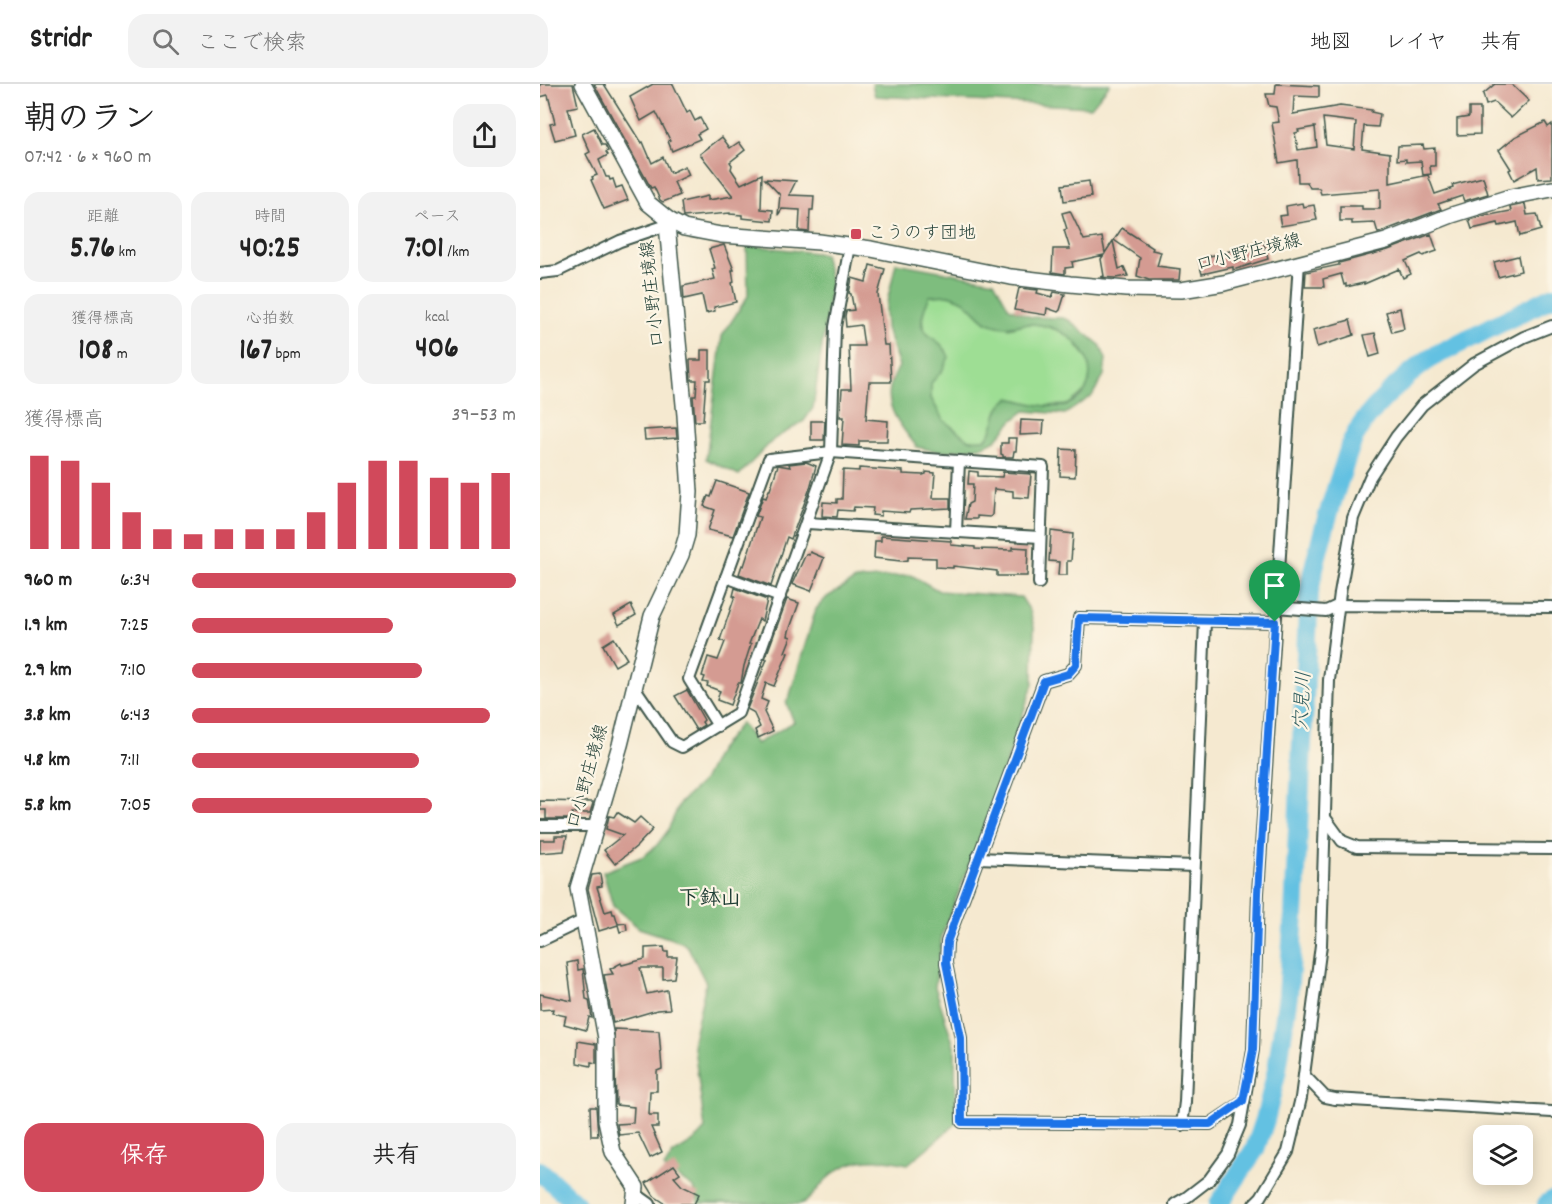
<!DOCTYPE html>
<html lang="ja">
<head>
<meta charset="utf-8">
<style>
	body { margin:0; font-family:Dekko,"Klee One",sans-serif; background:#f2f2f2; color:#222; height:100vh; display:flex; flex-direction:column; font-size:22px; white-space:nowrap }
	* { box-sizing:border-box; margin:0 }
	p { font-size:20px; color:#767676 }
	.icon { flex:none; width:33px; height:33px; fill:none; stroke:currentColor; stroke-width:2; stroke-linecap:round; stroke-linejoin:round }
	.map { position:relative; flex:1; overflow:hidden }
	.panel { display:flex; flex-direction:column; background:#fff; width:540px }
	.panel>* { flex:none }
	.buttons { position:absolute; left:933px; top:1041px; display:grid; gap:12px }
	.buttons a { display:grid; place-items:center; width:60px; height:60px; border-radius:12px; background:#fff; box-shadow:0 3px 15px #0003; font-size:30px }
	.pin { position:absolute; display:grid; place-items:center; width:51px; height:51px; color:#fff; margin:-62px -26px; border-radius:50% 50% 50% 0; rotate:-45deg; box-shadow:0 0 6px #0007 }
	.pin .icon { rotate:45deg }
	.round { display:grid; place-items:center; flex:none; width:63px; height:63px; border-radius:18px; background:#f2f2f2 }
	.overview { display:flex; align-items:center; justify-content:space-between; height:102px; padding:0 24px }
	h1 { font-size:33px; font-weight:700; line-height:45px }
	.metrics { display:grid; grid-template-columns:repeat(3,1fr); gap:9px; height:102px; padding:6px 24px }
	.metrics div { display:grid; align-content:center; border-radius:15px; background:#f2f2f2; text-align:center }
	.metrics b { font-size:30px; font-weight:700 }
	.metrics small { font-size:16px; font-weight:400 }
	.metrics p { font-size:16px }
	.chart { height:168px; padding:12px 24px }
	.chart p { display:flex; justify-content:space-between }
	.chart svg { width:100%; height:108px; margin-top:6px; stroke:#d1495b; stroke-width:6 }
	.action { display:flex; gap:12px; margin-top:auto; padding:12px 24px }
	.action a { flex:1; height:69px; border-radius:18px; background:#d1495b; color:#fff; font-size:24px; font-weight:700; line-height:69px; text-align:center }
	.action a+a { background:#f2f2f2; color:#222 }
	ul { padding:0 24px; list-style:none; font-size:20px }
	li { display:grid; grid-template-columns:96px 72px 1fr; align-items:center; height:45px }
	li i { height:15px; border-radius:8px; background:#d1495b }
	header { display:flex; align-items:center; gap:36px; box-sizing:border-box; height:84px; padding:0 30px; background:#fff; border-bottom:2px solid #e0e0e0 }
	header strong { font-size:28px }
	nav { display:flex; gap:33px; margin-inline-start:auto; font-size:21px }
	.search { width:420px; height:54px; background:#f2f2f2; display:flex; align-items:center; gap:15px; box-sizing:border-box; padding:0 21px; border-radius:18px; color:#767676; font-size:22px }
	main { display:flex; flex:1; min-height:0 }
	.map>svg:first-child { display:block }
	.green { fill:#9ede94; stroke:#5e8e64; stroke-width:1.5 }
	.forest { fill:#7ebd7e; stroke:#4e7d59; stroke-width:1.5; fill-rule:evenodd }
	.lines { fill:none; stroke-linecap:round; stroke-linejoin:round }
	.river { stroke:#64c1e2; stroke-width:20 }
	.building { fill:#d49b92; fill-rule:evenodd }
	.street-casing { stroke:#3f574b; stroke-width:14 }
	.secondary-casing { stroke:#3f574b; stroke-width:18 }
	.street { stroke:#fff; stroke-width:10 }
	.secondary { stroke:#fff; stroke-width:15 }
	.route-casing { stroke:#fff; stroke-width:12 }
	.route { stroke:#1a73e8; stroke-width:8 }
	.poi-dot { fill:#d1495b; stroke:#fcf5e5; stroke-width:2 }
	.labels { text-anchor:middle; dominant-baseline:central; stroke-width:4.5; stroke-linejoin:round; paint-order:stroke }
	.poi-label { font-size:18px; fill:#1f3d34; stroke:#fcf5e5; text-anchor:start }
	.street-label { font-size:18px; fill:#1f3d34; stroke:#fcf5e5 }
	.water-label { font-size:20px; font-style:italic; fill:#305e60; stroke:#fcf5e5 }
	.quarter-label { font-size:21px; font-weight:bold; fill:#1f3d34; stroke:#fcf5e5 }
</style>
</head>
<body>
<header>
<strong>Stridr</strong>
<div class="search"><svg class="icon" aria-label="search" viewBox="0 0 24 24"><circle cx="10" cy="10" r="6"/><path d="M15 15l6 6"/></svg>ここで検索</div>
<nav><a>地図</a><a>レイヤ</a><a>共有</a></nav>
</header>
<main>
<section class="panel">
<div class="overview"><div><h1>朝のラン</h1><p>07:42 · 6 × 960 m</p></div><a class="round"><svg class="icon" aria-label="share" viewBox="0 0 24 24"><path d="M12 15V3M7 8l5-5 5 5M5 13v7h14v-7"/></svg></a></div>
<div class="metrics">
<div><p>距離</p><b>5.76<small> km</small></b></div>
<div><p>時間</p><b>40:25</b></div>
<div><p>ペース</p><b>7:01<small> /km</small></b></div>
</div>
<div class="metrics">
<div><p>獲得標高</p><b>108<small> m</small></b></div>
<div><p>心拍数</p><b>167<small> bpm</small></b></div>
<div><p>kcal</p><b>406</b></div>
</div>
<div class="chart"><p><span>獲得標高</span>39–53 m</p>
<svg viewBox="0 0 160 44" preserveAspectRatio="none"><path d="M5 44V6M15 44V8M25 44V17M35 44V29M45 44V36M55 44V38M65 44V36M75 44V36M85 44V36M95 44V29M105 44V17M115 44V8M125 44V8M135 44V15M145 44V17M155 44V13"/></svg>
</div>
<ul>
<li><b>960 m</b>6:34<i style="width:100%"></i></li>
<li><b>1.9 km</b>7:25<i style="width:62%"></i></li>
<li><b>2.9 km</b>7:10<i style="width:71%"></i></li>
<li><b>3.8 km</b>6:43<i style="width:92%"></i></li>
<li><b>4.8 km</b>7:11<i style="width:70%"></i></li>
<li><b>5.8 km</b>7:05<i style="width:74%"></i></li>
</ul>
<div class="action"><a>保存</a><a>共有</a></div>
</section>
<div class="map">
<svg width="1012" height="1120" viewBox="0 0 1012 1120">
	<rect width="100%" height="100%" fill="#fcf5e5"/>
	<filter id="ink" filterUnits="userSpaceOnUse"><feTurbulence type="fractalNoise" baseFrequency=".0167" numOctaves="2"/><feDisplacementMap in="SourceGraphic" scale="12" xChannelSelector="R" yChannelSelector="G"/><feConvolveMatrix kernelMatrix="1 2 1 2 8 2 1 2 1" color-interpolation-filters="sRGB"/></filter>
	<filter id="wash" filterUnits="userSpaceOnUse"><feTurbulence type="fractalNoise" baseFrequency=".008" numOctaves="4" result="noise"/><feDisplacementMap in="SourceGraphic" scale="24" xChannelSelector="R" yChannelSelector="G"/><feGaussianBlur stdDeviation="1.35" result="paint"/><feColorMatrix in="noise" values="0 0 0 0 0 0 0 0 0 0 0 0 0 0 0 0 0 1.4 0 .05"/><feComposite in="paint" operator="in"/></filter>
	<g filter="url(#wash)">
		<rect width="100%" height="100%" fill="#f5e9d0"/>
		<path class="green" d="M409 211 424 216 446 238 469 244 484 240H499L520 247 533 256 547 274 551 289 547 305 528 321 502 322 470 314 458 326 451 349 445 355 429 356 403 336 391 314V299L402 287 406 266C382 247 376 242 389 212Z"/>
		<g class="forest">
			<path d="M332 0H570L551 23 335 12Z"/>
			<path d="M207 161 284 170 291 200 273 324 264 337 234 355 199 391 166 375 182 252 208 212Z"/>
			<path d="M356 179 454 197 469 224 491 233 523 234 530 237 560 261 566 275 564 291 552 312 525 330 485 327 472 337 456 356 441 363 401 368 377 363C365 347 345 326 350 304 351 297 356 289 359 282L346 244 345 227ZM409 211C414 213 421 215 425 218 435 226 442 238 454 241 465 245 474 241 486 240 502 239 521 245 533 256 554 274 558 306 529 320 515 327 485 318 470 314 452 324 458 341 446 355L429 356 403 336 391 314V299L402 287 409 273C398 244 367 260 390 212Z"/>
			<path d="M371 491 399 507 481 513 490 527 494 543 493 600 449 730 402 851 395 903 415 965 416 1040 368 1080C335 1072 306 1073 283 1099 275 1108 270 1117 259 1120L159 1119 154 1104 124 1084 133 1070 154 1057 165 1045 153 956 166 899 148 863 141 858 99 844 73 822 63 788 104 772 117 761 127 748 140 719 163 697 178 667 201 639 216 660 254 638 246 618 250 611 276 525 287 513 315 496Z"/>
		</g>
		<g class="lines">
			<g class="river">
				<path d="M0 1087 36 1120"/>
				<path d="M679 1120 715 1065 725 1036 737 986 748 911 754 831 769 508C776 469 787 433 799 396 804 383 807 369 813 356 825 328 866 291 892 273L1012 213"/>
				<path d="M1007 1120 1012 1117"/>
			</g>
		</g>
		<g id="blocks">
			<g class="building">
				<path d="M0 0H33L38 22 28 24 35 51 15 56 10 40 15 39 8 11 0 13Z"/>
				<path d="M54 0H64L101 59 103 58 112 79 123 73 130 89 145 82 149 91 134 98 140 111 123 118 120 116 114 103 111 104Z"/>
				<path d="M113 0H133L147 29 150 27 155 37 160 34 166 45 157 50 160 55 132 67 128 57 130 56 116 28 101 37 90 13Z"/>
				<path d="M736 0 779 2V13L754 12 753 30 800 22 832 26 831 28 840 30 838 43 824 42 822 65 850 69V99L888 91 895 110 913 104 912 101 943 93 948 110 924 117 922 112 898 120 901 125 838 149 835 139 812 140V137H800V122H822V125H840V105L781 110 779 104H770L767 98H758L757 76 739 79 732 39 739 38 736 23 729 22 726 10H735ZM783 34 816 38 814 65 786 61ZM775 43 777 63 758 66 755 49 759 48 758 46Z"/>
				<path d="M955 0H971L989 17 971 34 954 18 946 21 943 10Z"/>
				<path d="M929 24H940V50L917 51V35L929 33Z"/>
				<path d="M1005 38 1008 43 1012 40V94L998 95 997 83 974 96 969 86 971 85 959 66 975 53Z"/>
				<path d="M54 44 62 61H65L68 67 66 68 68 71 59 76 66 93H69L70 96 73 95 76 104 82 102 88 116 64 125 51 96 53 95 52 93 57 91 46 70 50 68 42 50Z"/>
				<path d="M182 53 190 64 199 58 205 66 190 78 192 81 191 85 201 100 222 90 221 125 233 126 232 137 202 134V131L190 130V129L143 133 141 118 168 112V116L193 112 160 70Z"/>
				<path d="M883 61 884 65 895 64V82H890L891 90 883 91 881 77 866 78V75L857 76 858 62Z"/>
				<path d="M225 95 256 97 249 111 274 112 273 126H270L269 148 259 147 260 126 242 125 238 131 240 111Z"/>
				<path d="M549 97 551 113 524 117 522 101Z"/>
				<path d="M762 119 763 123 774 121 777 136 741 142 739 132 747 131 746 122Z"/>
				<path d="M985 120 987 131 997 130 1001 146 980 152 977 138 959 142 958 139 932 145 929 136 949 130 950 131 971 127 970 123Z"/>
				<path d="M530 127 544 156 562 153 565 169 573 157 579 185 584 183 588 192 575 194 561 193 564 192 561 175 564 171 532 178 533 183 525 184V190L512 188 513 165H530L524 146 527 145 522 129Z"/>
				<path d="M582 144 613 164 612 166 621 168 617 182 640 185 639 196H609L597 192 600 174 574 156Z"/>
				<path d="M891 150 897 167 883 172 881 170 865 177 871 190 863 194 859 185 824 200V199L806 203V200L804 201 801 190 783 195 784 203H765L766 188 799 181V179L848 166Z"/>
				<path d="M723 156 728 175 693 186V183L662 190 658 175 710 162V159Z"/>
				<path d="M184 161 194 186H192L194 198 192 199 196 218 174 223 175 227 166 229 162 211 144 215 143 202 175 195 172 185 175 184 169 165Z"/>
				<path d="M978 172 981 187 958 193 954 178Z"/>
				<path d="M330 181 345 185 338 210 344 261H349L351 298H329L326 335 348 337 347 357H319V362L302 361 304 333H300L302 305H311L309 262H324L321 241 306 243 305 232 306 227 314 226 311 210 309 209 312 194 326 198Z"/>
				<path d="M479 204 498 206 497 209 512 213 514 208 525 210 520 226 518 228 507 224 506 231 474 226Z"/>
				<path d="M860 224 864 245 852 248 846 228Z"/>
				<path d="M810 236 814 251 777 263 773 246Z"/>
				<path d="M835 249 840 270 830 273 824 251Z"/>
				<path d="M161 266H170V296H166L163 337H155L153 312H156L157 296H151L150 276H161Z"/>
				<path d="M481 336 504 337 503 350 480 351Z"/>
				<path d="M271 337H285L284 356H271Z"/>
				<path d="M136 344 137 354 105 356 104 346Z"/>
				<path d="M468 354H477L476 367H474L473 373H463V371L461 370V359H468Z"/>
				<path d="M521 365 536 366 535 393 520 392Z"/>
				<path d="M266 378 276 382 270 404 251 455 247 453 231 502 199 490 202 481 204 482 220 433 216 432 223 413 226 414 229 406H230L238 381 250 383 249 380Z"/>
				<path d="M319 384 363 387V390L383 391 386 390V388L395 389 393 414H410V424L370 426 369 429 341 427V432L332 431 333 424 314 423 313 427 298 426 297 433 282 432 283 418 297 419V415H302L303 386 319 387Z"/>
				<path d="M429 387 438 388V392L462 393 463 388 491 390 489 414 473 413V407L454 405 452 431 450 433 437 432V435H425L428 420 432 418 433 400H428Z"/>
				<path d="M177 397 209 408 193 452 168 446 175 426 164 422 168 412 171 413Z"/>
				<path d="M511 447 533 450 531 477H527V491H518L519 478 509 477Z"/>
				<path d="M341 452 411 457V461L435 463V465L473 466V463L488 464 487 492H457V487L413 482V484L396 483V474L368 473V476L361 477 334 474 335 457H341Z"/>
				<path d="M270 468 284 474 271 507 252 500 266 470 269 471Z"/>
				<path d="M195 504 227 516 222 537 219 535 209 560H211L204 582 201 599H198L190 621 177 616 180 607 167 602 168 599 163 598 165 593 162 592 168 573 178 576 185 558 180 556 195 512H193Z"/>
				<path d="M247 515 259 519 249 547 248 552 251 553 245 568 248 569 234 602 226 599 221 615 228 618 224 628 233 647 218 654 215 646 220 643 213 628 207 625 227 575H225Z"/>
				<path d="M91 521 96 531 79 541 74 531Z"/>
				<path d="M74 554 87 575 75 582 63 561Z"/>
				<path d="M147 606 164 636 162 638 164 641 156 646 135 612Z"/>
				<path d="M0 717 53 718V719L50 729H32V735H6V726H0Z"/>
				<path d="M77 728 94 739 100 733 113 745 97 762 75 780 64 766 83 751 66 745 69 732 74 733Z"/>
				<path d="M15 752H27L24 767 0 769V756H15Z"/>
				<path d="M60 790 62 802 57 803 65 828 72 826 73 830H75L78 840 86 839 87 846 80 848 78 841 59 847 48 805 52 791Z"/>
				<path d="M124 863 125 868H128V873H137L134 894 123 895V884H100L107 910 127 906 130 925 117 926 73 939 64 891 73 890 70 885 81 879 82 881 105 875V864Z"/>
				<path d="M37 877 38 886 43 885 46 915 49 916 52 934 49 933 46 946 24 940 26 932 12 929 13 925 0 926V910L32 917 27 879Z"/>
				<path d="M74 945 119 947 122 985 117 987V1007H110L109 1031H118V1043H111L122 1068 110 1074 98 1049 79 1051 77 1040 93 1039 94 1023 76 1021Z"/>
				<path d="M38 957 56 960V979L51 978V982L37 979Z"/>
				<path d="M50 1023H56L58 1052H51Z"/>
				<path d="M134 1081 140 1089 134 1093 142 1102 159 1110 154 1120H126L114 1112 106 1099Z"/>
			</g>
		</g>
	</g>
	<g filter="url(#ink)">
		<use href="#blocks" fill-opacity="0" stroke="#3f574b" stroke-width="1.5"/>
		<g class="lines">
			<defs>
				<g id="street">
					<path d="M0 189 18 187 80 157 127 141"/>
					<path d="M267 439 500 453"/>
					<path d="M416 448 419 377"/>
					<path d="M186 493 240 513"/>
					<path d="M736 523 786 527 799 521 1012 523"/>
					<path d="M95 604 132 658 142 663 198 629 291 368 295 243 310 162"/>
					<path d="M178 642 149 595 229 375 291 368 503 383 499 499"/>
					<path d="M786 735 802 757 817 763 1012 765"/>
					<path d="M0 742H56"/>
					<path d="M437 774 654 782"/>
					<path d="M0 857 44 836"/>
					<path d="M764 991 785 1013 795 1015 1012 1028"/>
					<path d="M703 1018 670 1040 422 1038 421 954 406 879 407 858 504 597 528 590 536 581 539 534 735 538"/>
					<path d="M642 1041 645 1018 665 537"/>
					<path d="M96 1110 110 1120"/>
					<path d="M635 1120 647 1113 669 1096 688 1070 700 1041 713 966 718 809 759 178"/>
					<path d="M714 1120 721 1113 748 1068 761 1014 781 861 789 596 800 509 813 434 830 393 856 353 882 321 934 280 984 253 1012 242"/>
				</g>
				<g id="secondary">
					<path d="M43 0 108 119 129 136 144 144 181 151 279 158 331 165 471 193 530 200 586 205 641 206 684 199 846 157 912 131 970 113 1012 105"/>
					<path d="M94 1120 96 1103 73 1068 66 1036V954L38 804 80 661 112 532 141 471 147 451 150 408 145 331 127 141 129 136"/>
				</g>
			</defs>
			<use href="#street" class="street-casing"/>
			<use href="#secondary" class="secondary-casing"/>
			<use href="#street" class="street"/>
			<use href="#secondary" class="secondary"/>
		</g>
	</g>
	<g class="lines" filter="url(#ink)">
		<defs>
			<path id="route" d="M539 534 735 538 718 809 713 966 703 1017 670 1040 422 1038 421 954 406 879 407 858 504 597 528 590 536 581Z"/>
		</defs>
		<use href="#route" class="route-casing"/>
		<use href="#route" class="route"/>
	</g>
	<rect class="poi-dot" x="310" y="144" width="12" height="12" rx="3"/>
	<g class="labels">
		<g class="poi-label">
			<text x="328" y="150">こうのす団地</text>
		</g>
		<g class="street-label">
			<text transform="translate(709 170) rotate(-14)">口小野庄境線</text>
			<text transform="translate(114 210) rotate(-96)">口小野庄境線</text>
			<text transform="translate(49 693) rotate(-74)">口小野庄境線</text>
		</g>
		<g class="water-label">
			<text transform="translate(764 617) rotate(-87)">穴見川</text>
		</g>
		<g class="quarter-label">
			<text x="170" y="816">下鉢山</text>
		</g>
	</g>
</svg>
<div class="buttons">
<a><svg class="icon" aria-label="layers" viewBox="0 0 24 24"><path d="M12 4l9 5-9 5-9-5zM3 14l9 5 9-5"/></svg></a>
</div>
<div class="pin" style="left:735px;top:538px;background:#1e9e55"><svg class="icon" aria-label="arrive" viewBox="0 0 24 24"><path d="M6 21V4h12l-3 4 3 4H6"/></svg></div>
</div>
</main>
</body>
</html>
